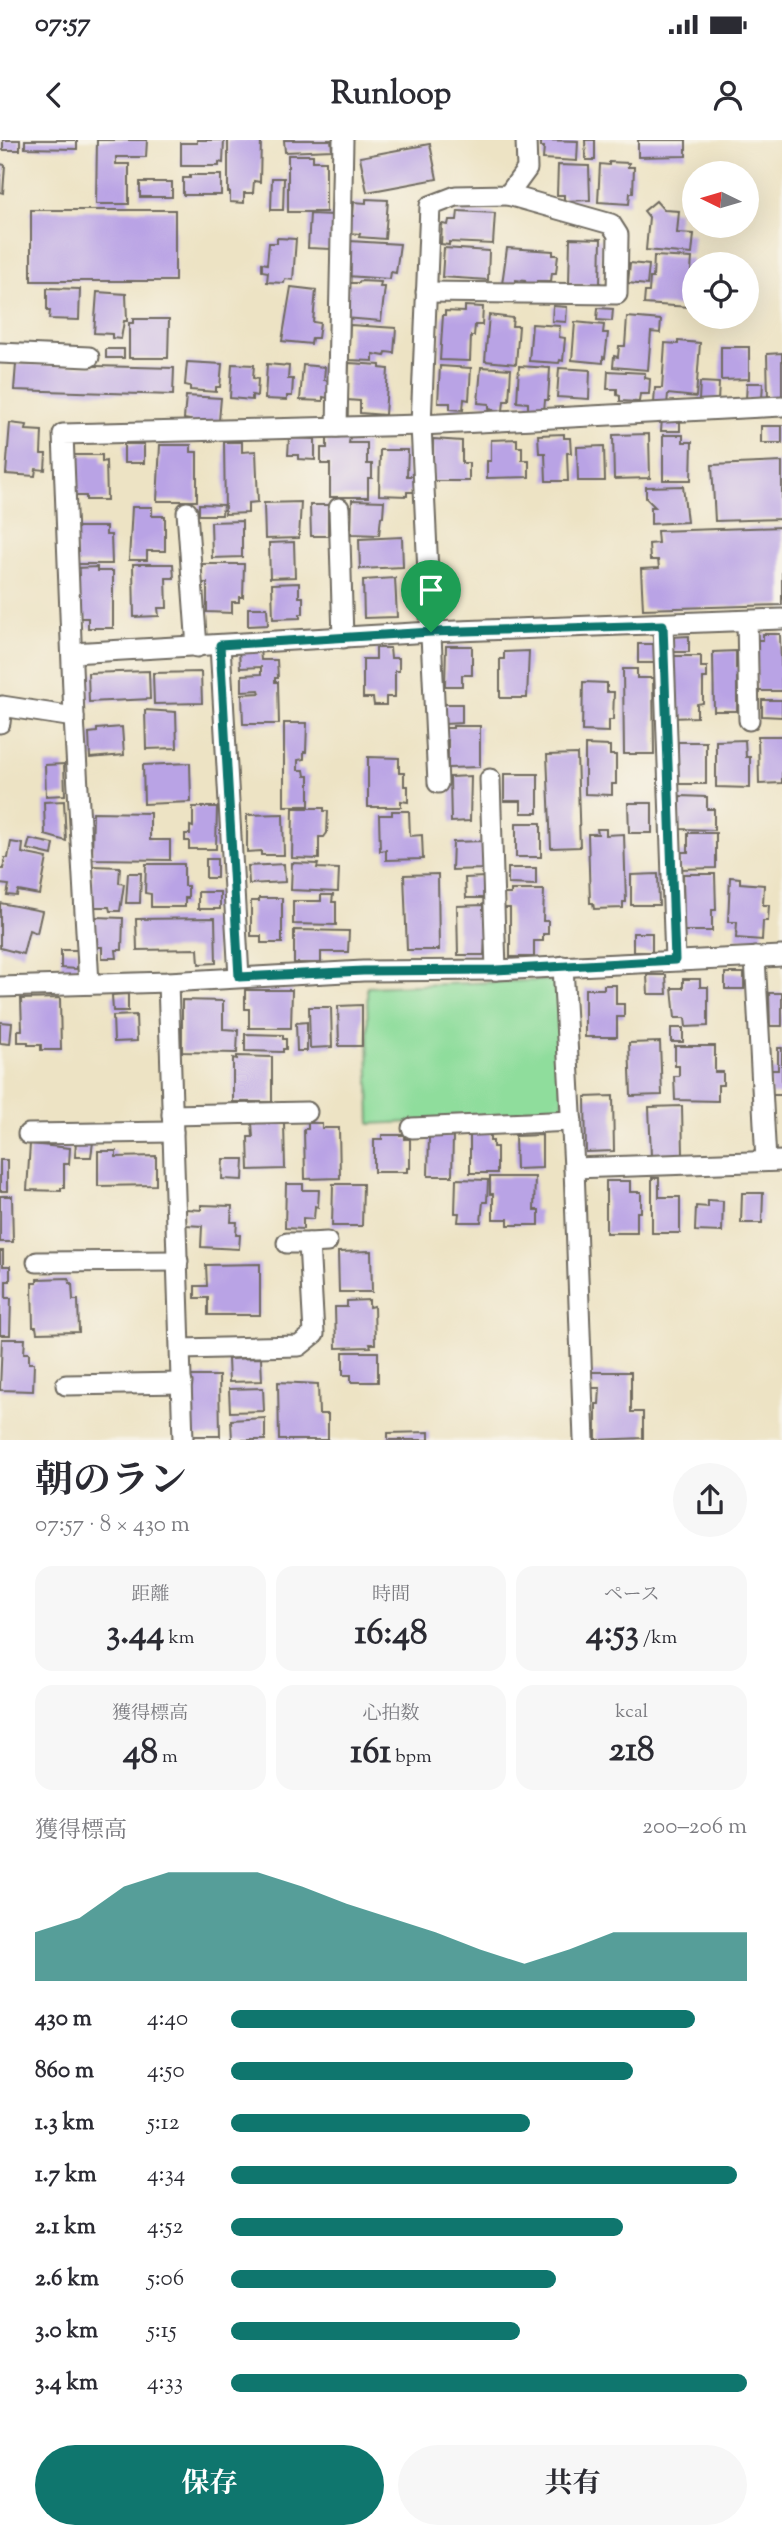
<!DOCTYPE html>
<html lang="ja">
<head>
<meta charset="utf-8">
<style>
	body { margin:0; font-family:"Sorts Mill Goudy","Noto Serif JP",serif; background:#f7f7f7; color:#2b2b33; height:100vh; display:flex; flex-direction:column; font-size:26px; white-space:nowrap }
	* { box-sizing:border-box; margin:0 }
	p { font-size:23px; color:#7c7c81 }
	.icon { flex:none; width:38px; height:38px; fill:none; stroke:currentColor; stroke-width:2; stroke-linecap:round; stroke-linejoin:round }
	.map { position:relative; height:1300px; overflow:hidden }
	.drawer { display:flex; flex-direction:column; background:#fff; flex:1 }
	.drawer>* { flex:none }
	.needle { width:46px; rotate:275deg }
	.fabs { position:absolute; left:682px; top:21px; display:grid; gap:14px }
	.fabs a { display:grid; place-items:center; width:77px; height:77px; border-radius:50%; background:#fff; box-shadow:0 7px 28px #0002; font-size:35px }
	.pin { position:absolute; display:grid; place-items:center; width:60px; height:60px; color:#fff; margin:-72px -30px; border-radius:50% 50% 50% 0; rotate:-45deg; box-shadow:0 0 7px #0007 }
	.pin .icon { rotate:45deg }
	.round { display:grid; place-items:center; flex:none; width:74px; height:74px; border-radius:37px; background:#f7f7f7 }
	.summary { display:flex; align-items:center; justify-content:space-between; height:119px; padding:0 35px }
	h1 { font-size:38px; font-weight:700; line-height:52px }
	.stats { display:grid; grid-template-columns:repeat(3,1fr); gap:10px; height:119px; padding:7px 35px }
	.stats div { display:grid; align-content:center; border-radius:18px; background:#f7f7f7; text-align:center }
	.stats b { font-size:35px; font-weight:700 }
	.stats small { font-size:19px; font-weight:400 }
	.stats p { font-size:19px }
	.chart { height:196px; padding:14px 35px }
	.chart p { display:flex; justify-content:space-between }
	.chart svg { width:100%; height:126px; margin-top:7px; fill:#0f766e; opacity:.7 }
	.primary-button { display:flex; gap:14px; margin-top:auto; padding:14px 35px }
	.primary-button a { flex:1; height:80px; border-radius:42px; background:#0f766e; color:#fff; font-size:28px; font-weight:700; line-height:80px; text-align:center }
	.primary-button a+a { background:#f7f7f7; color:#2b2b33 }
	ul { padding:0 35px; list-style:none; font-size:23px }
	li { display:grid; grid-template-columns:112px 84px 1fr; align-items:center; height:52px }
	li i { height:18px; border-radius:9px; background:#0f766e }
	.status { display:flex; justify-content:space-between; align-items:center; height:49px; padding:0 35px; background:#fff; direction:ltr }
	.status svg { height:19px; fill:currentColor }
	header { display:flex; justify-content:space-between; align-items:center; height:91px; padding:0 35px; background:#fff; font-size:32px; font-weight:700 }
	.map>svg:first-child { display:block }
	.green { fill:#8fdd9c; stroke:#5d8464; stroke-width:2 }
	.building { fill:#b9a3e5 }
	.lines { fill:none; stroke-linecap:round; stroke-linejoin:round }
	.street-casing { stroke:#6f6b61; stroke-width:23 }
	.street { stroke:#fff; stroke-width:19 }
	.route-casing { stroke:#fff; stroke-width:14 }
	.route { stroke:#0f766e; stroke-width:9 }
</style>
</head>
<body>
<div class="status"><b>07:57</b><svg viewBox="0 0 49 12"><path d="M0 12V9h3v3zM5 12V6h3v6zM10 12V3h3v9zM15 12V0h3v12zM26 1h20v11H26zM47 4h2v5h-2z"/></svg></div>
<header><svg class="icon" aria-label="back" viewBox="0 0 24 24"><path d="M15 5l-7 7 7 7"/></svg>Runloop<svg class="icon" aria-label="person" viewBox="0 0 24 24"><circle cx="12" cy="8" r="4"/><path d="M4 21q1-7 8-7t8 7"/></svg></header>
<div class="map">
<svg width="782" height="1300" viewBox="0 0 782 1300">
	<rect width="100%" height="100%" fill="#f7f3e8"/>
	<filter id="ink" filterUnits="userSpaceOnUse"><feTurbulence type="fractalNoise" baseFrequency=".0143" numOctaves="2"/><feDisplacementMap in="SourceGraphic" scale="14" xChannelSelector="R" yChannelSelector="G"/><feConvolveMatrix kernelMatrix="1 2 1 2 8 2 1 2 1" color-interpolation-filters="sRGB"/></filter>
	<filter id="wash" filterUnits="userSpaceOnUse"><feTurbulence type="fractalNoise" baseFrequency=".00686" numOctaves="4" result="noise"/><feDisplacementMap in="SourceGraphic" scale="28" xChannelSelector="R" yChannelSelector="G"/><feGaussianBlur stdDeviation="1.57" result="paint"/><feColorMatrix in="noise" values="0 0 0 0 0 0 0 0 0 0 0 0 0 0 0 0 0 1.4 0 .05"/><feComposite in="paint" operator="in"/></filter>
	<g filter="url(#wash)">
		<rect width="100%" height="100%" fill="#ede3c4"/>
		<path class="green" d="M549 840 557 844 564 975 370 984 367 847Z"/>
		<g id="blocks">
			<g class="building">
				<rect x="3" y="0" width="17" height="10"/>
				<path d="M25 0H77V9L25 8Z"/>
				<path d="M97 0H147L146 17H116V24H129V64H96Z"/>
				<path d="M197 0H224L223 23 219 22V26H181V3H197Z"/>
				<path d="M228 0H261L260 42 254 41 253 53H244V63L230 62V52H228Z"/>
				<path d="M284 0H331L332 10 285 12Z"/>
				<path d="M541 0 578 1 577 21 543 19 544 7H541Z"/>
				<path d="M585 0H595V20H586Z"/>
				<path d="M638 0H686V16L638 17Z"/>
				<path d="M430 4 437 39 367 52 360 17Z"/>
				<path d="M288 15H313V21H326V72H288Z"/>
				<path d="M609 22 629 23 628 27H634L633 53H630L629 64 598 62 600 24 609 25Z"/>
				<path d="M0 24 5 25 3 53 0 52Z"/>
				<path d="M558 25 589 26 590 60 564 61V55H557Z"/>
				<path d="M190 35H221V55H183V38H190Z"/>
				<path d="M272 38H284L283 70H271Z"/>
				<rect x="140" y="42" width="32" height="15"/>
				<path d="M366 59 388 60 385 99 359 97 360 94 348 93 349 76H353L354 62 366 63Z"/>
				<path d="M656 61 664 70 679 71 677 93 694 94 692 114 646 110 649 77 644 71Z"/>
				<rect x="31" y="70" width="144" height="71"/>
				<path d="M458 71 495 73 493 104 449 102V105L441 104 442 84 448 85 449 80H457Z"/>
				<path d="M310 74 333 75 331 109 308 108Z"/>
				<path d="M277 98 296 99 293 140 285 139 284 143 267 142 268 132 262 131V123L267 124 269 103H277Z"/>
				<path d="M570 98 601 99 600 145H569Z"/>
				<path d="M349 101 400 104 396 133 391 132 390 139 347 136Z"/>
				<path d="M444 108 489 111 488 140 442 137Z"/>
				<path d="M507 108 553 111V115H558L556 133H552L551 141H537V145L526 144 525 141 516 140V145L502 144Z"/>
				<path d="M654 116 692 118 690 144H695V147L694 162H691L690 167 644 164 645 152H649L650 138H653Z"/>
				<path d="M630 123 649 125 647 145 628 143Z"/>
				<path d="M360 141 381 142 380 147H385L381 181 345 178 348 143H359Z"/>
				<path d="M291 147 316 150 313 182 320 183 318 198H312L311 204 282 201Z"/>
				<path d="M47 148 80 149 79 180 49 179 50 171H47Z"/>
				<path d="M97 152 126 154 127 181H124L121 199 112 198V194L94 193Z"/>
				<path d="M465 166 483 167 482 185H475L474 196H471L470 221 440 220 443 175H445V171L465 172Z"/>
				<path d="M553 166 567 167 566 182 552 181Z"/>
				<path d="M598 168 613 169 612 181 597 180Z"/>
				<path d="M489 175 513 178 512 186H519L516 224 485 221Z"/>
				<path d="M627 177 661 180 660 193 651 192 648 230 613 227 614 216 618 217 619 206H625Z"/>
				<path d="M133 179H169L168 218H129V183H133Z"/>
				<path d="M575 182 604 185 603 193H608L605 218 603 217V223L572 220Z"/>
				<path d="M532 184 560 186 559 197 565 198 563 221 560 220 559 223 529 221Z"/>
				<path d="M350 185 396 188 394 213 386 212 385 216 373 214V221L348 220Z"/>
				<path d="M678 201 700 203 696 257 668 254 667 265 654 264 655 248H662L665 203 678 204Z"/>
				<path d="M721 207H749V239L721 240Z"/>
				<rect x="106" y="209" width="18" height="9"/>
				<path d="M782 213V259H768L767 214Z"/>
				<path d="M187 222 222 224 220 247H216V252L190 250V246L185 245Z"/>
				<path d="M349 223 380 225V228L388 229 385 275 360 273V261L347 260Z"/>
				<path d="M16 224 174 228 173 255 14 250Z"/>
				<path d="M232 224 254 225 253 238 258 239 257 256 252 255V260L230 258Z"/>
				<path d="M267 224 289 226 288 239H293L292 256H287V260L265 259Z"/>
				<path d="M303 225 325 227 324 240 329 241 328 258 323 257V261L300 260Z"/>
				<path d="M440 226 471 228 469 260 464 259 463 270 450 269V263H438Z"/>
				<path d="M519 226 550 228 548 260H545L544 271 528 270V263L517 262Z"/>
				<path d="M481 227 511 229 509 261H504L503 271 489 269V264L478 263Z"/>
				<path d="M559 228 590 230 589 259 557 257Z"/>
				<path d="M608 231 645 233V238L650 239 649 254H640L639 262 620 261V256L617 255V249H607Z"/>
				<path d="M700 242 719 243 718 261 699 260Z"/>
				<path d="M747 243H763L762 259H746Z"/>
				<path d="M186 256 221 258 219 281H215V286L189 284 190 280 184 279Z"/>
				<path d="M662 279 680 280V291H661Z"/>
				<path d="M10 283 27 285 26 290 42 291 41 314H46L45 330 36 329 35 336 6 334Z"/>
				<rect x="761" y="286" width="21" height="17"/>
				<path d="M564 294V298H570L571 313H567L568 341H546L545 313H539L538 295Z"/>
				<path d="M649 294 650 338 614 339 613 295Z"/>
				<path d="M663 295H683V302H692L691 340H663Z"/>
				<path d="M327 297H350L349 303H367V324H372V338H368V357H330V324H321V308H327Z"/>
				<path d="M289 298 315 299V320L298 319V315H288Z"/>
				<path d="M433 299 462 301V323H469V341H433Z"/>
				<path d="M517 299V307H522V320H529V337L487 338V321H491V300Z"/>
				<path d="M224 302H242V312L256 311 258 362 248 363V373L225 374Z"/>
				<rect x="124" y="304" width="20" height="19"/>
				<path d="M160 305H191V312H197V361H157Z"/>
				<path d="M604 306 605 341H578L577 307Z"/>
				<path d="M380 310H408L407 336H417V352H407V356L379 355Z"/>
				<path d="M72 315H102V322L106 321 107 360H86V356H71Z"/>
				<path d="M782 322V379L715 381 712 325Z"/>
				<path d="M683 346 687 382 651 384V367H655L646 358V347Z"/>
				<path d="M352 360 384 361 383 376 381 377 379 395 351 394Z"/>
				<path d="M301 362 299 398 265 399 264 363Z"/>
				<path d="M199 364 223 365 222 375H199Z"/>
				<path d="M310 365H328V396H311Z"/>
				<path d="M132 367H152V376H165V411H147V420H129Z"/>
				<path d="M242 381V417L212 418 211 382Z"/>
				<path d="M76 387H106V395H111L112 424H76Z"/>
				<path d="M782 387V465L643 469 641 429 659 428 658 420H650L649 404 658 403 657 391Z"/>
				<path d="M402 397 403 427 360 429 359 399Z"/>
				<path d="M294 402 295 437 270 438 269 403Z"/>
				<path d="M133 424H173L174 438H166L167 468H158L159 476 134 477Z"/>
				<path d="M202 424H244L243 457H239V462H232V473L207 472V443H202Z"/>
				<path d="M97 427V431H113V488H88V478H80L79 454H75V428Z"/>
				<path d="M395 438 397 477 364 478 363 440Z"/>
				<path d="M299 443V457H303V474H300V478L273 479 272 444Z"/>
				<path d="M248 468H267L268 485 248 486Z"/>
				<path d="M763 494H780L782 551H757V500H763Z"/>
				<path d="M689 496V512H671V497Z"/>
				<rect x="638" y="504" width="17" height="19"/>
				<path d="M446 506H472V535H462V546H445Z"/>
				<path d="M376 508H390L391 518H399V531H395V557H386V565H374L373 558H363V519H376Z"/>
				<path d="M239 509H260L261 520H277L278 538H275V542H278L279 584H243L242 554 260 553 259 550 242 551V535L261 534V527L240 528Z"/>
				<path d="M529 511 527 558H500V519H504V512Z"/>
				<path d="M736 511V528L741 527V538H737V571H714L713 512Z"/>
				<path d="M671 516H701V527H707V538H703V563L697 564V577L672 578Z"/>
				<path d="M623 529H637V538H653L654 614H624Z"/>
				<path d="M149 531 150 559 89 562 88 533Z"/>
				<path d="M201 532 202 563 154 564 153 533Z"/>
				<path d="M583 542 607 543V552H614L613 580H609V592L582 591Z"/>
				<path d="M762 560H782V577L762 576Z"/>
				<path d="M444 564H462V583L444 584Z"/>
				<path d="M145 570 176 572 177 608 146 609Z"/>
				<path d="M284 583H307L306 612H304V619L298 620V630H304L305 636H309V666H284Z"/>
				<path d="M453 586H480V627L448 628V600H445V588H453Z"/>
				<path d="M122 587 124 615 90 618 89 593 97 592V589Z"/>
				<path d="M758 596H782V643L759 644Z"/>
				<path d="M745 600 746 617H750V648L716 647V601Z"/>
				<rect x="678" y="602" width="28" height="42"/>
				<path d="M585 605 610 606V615H616V644H612V655L585 654Z"/>
				<path d="M577 614 580 707 551 708 547 615Z"/>
				<path d="M368 617 399 618V633H404V646H408V662L401 661V667H368Z"/>
				<path d="M190 623 191 662 144 664 143 625Z"/>
				<path d="M64 624 65 655 46 656 45 625Z"/>
				<path d="M504 634H538V673H521V661H504Z"/>
				<path d="M471 636 470 681 451 682 450 637Z"/>
				<path d="M680 656 707 657V669H714V690L679 689Z"/>
				<path d="M64 661 66 701 45 695 44 662Z"/>
				<path d="M628 663H652V693H629Z"/>
				<path d="M193 667H217L216 709H189V701H185V694H190V686L193 687Z"/>
				<path d="M293 668H324V671H328L327 693 324 697H319V719L292 718Z"/>
				<path d="M392 671H409L410 696 422 695 423 719 386 720V710L380 711 379 675H392Z"/>
				<path d="M93 672 150 673V700H170V720L92 719Z"/>
				<path d="M283 674 284 715H261V711L247 712V675Z"/>
				<rect x="516" y="683" width="25" height="34"/>
				<path d="M597 689H606V695L624 694 626 762H623V768L594 769 593 763H590L588 694H598Z"/>
				<path d="M688 693H716V728L679 729V712H688Z"/>
				<path d="M30 699 54 704 52 715 27 709Z"/>
				<path d="M483 701 484 729 452 730 453 702Z"/>
				<path d="M11 702 23 704 22 713 47 718 40 755 18 751 17 756 7 755 9 745 0 744V729H3L5 718H8Z"/>
				<rect x="206" y="719" width="11" height="19"/>
				<path d="M292 723 318 724 317 728 339 729 338 752 291 750Z"/>
				<path d="M146 724H184V746H188V758H185V767H151V754L145 753Z"/>
				<path d="M284 724 285 742 249 744 248 726Z"/>
				<path d="M93 726 120 727 119 743 124 744 120 771H110L109 767H92Z"/>
				<path d="M508 728H536V745L508 744Z"/>
				<path d="M128 733H141L140 763H126Z"/>
				<path d="M438 734 439 810H407L404 735Z"/>
				<path d="M658 734 659 765H631V735Z"/>
				<path d="M683 734H715L716 770H712V791H684Z"/>
				<path d="M484 737 485 758H466L465 738Z"/>
				<path d="M730 737 740 738V743L764 745 763 765H769L768 781H763L762 800 736 798 737 782H728Z"/>
				<path d="M511 750H544L543 781H548V794H543V801H534V817H510V768H504V754H511Z"/>
				<rect x="198" y="752" width="22" height="17"/>
				<path d="M321 755H333L332 762H336V785L293 784V761H321Z"/>
				<path d="M259 758H282V803H261V796H251V761H259Z"/>
				<path d="M0 763 42 771 37 793 29 790 23 814 0 808Z"/>
				<path d="M483 765V769H487L484 815H458L457 766Z"/>
				<path d="M95 777 123 778 122 810H116L117 818H102V807H94Z"/>
				<path d="M215 778 216 823 199 824 198 809 137 810 136 779Z"/>
				<path d="M294 790 349 791 348 812H321V823H294Z"/>
				<rect x="633" y="793" width="19" height="19"/>
				<path d="M61 810H78L77 829 61 828Z"/>
				<rect x="725" y="833" width="19" height="16"/>
				<path d="M647 835H666L667 854H648Z"/>
				<path d="M683 839H700V847H708V886L686 887 685 878H675L672 848H683Z"/>
				<path d="M604 845H616V864H624V877H617V897H585V849H604Z"/>
				<path d="M245 850H292L291 888H249V869H245Z"/>
				<path d="M769 853H782V886H770Z"/>
				<path d="M128 854V871H113L112 855Z"/>
				<path d="M60 858 61 910H41V905H28V902H18V890H22L21 859Z"/>
				<path d="M182 860 223 861V889L238 890 237 913 182 912Z"/>
				<path d="M362 865V906H339L338 866Z"/>
				<path d="M309 867H331L332 907 310 908Z"/>
				<path d="M136 875 137 901 114 902 113 876Z"/>
				<path d="M0 882 12 883 10 904 0 903Z"/>
				<path d="M307 882V911H297L296 883Z"/>
				<rect x="671" y="888" width="12" height="14"/>
				<path d="M245 894 283 895V899H286V909H283V912L245 911Z"/>
				<path d="M660 902 662 955 631 956 629 903Z"/>
				<path d="M675 906H715V932H723V945H718V961L675 960 674 936H679V926H675Z"/>
				<path d="M778 908H782V955H770V930H778Z"/>
				<path d="M237 916 272 917V962H233V918L237 919Z"/>
				<path d="M613 956 614 1011 586 1012 585 957Z"/>
				<path d="M682 966 683 1015 651 1016 649 967Z"/>
				<path d="M252 982H284L285 1029 249 1030 248 997H253Z"/>
				<path d="M308 983H322V988H339L340 1038 305 1039 304 989H308Z"/>
				<path d="M470 992H490V1001H493V1007H497V1033H470Z"/>
				<path d="M382 995H405V999H410V1028H407V1032H374V999H382Z"/>
				<path d="M542 995V1028L516 1029 515 996Z"/>
				<path d="M429 996H453L452 1036H428Z"/>
				<path d="M76 1000 93 1002 91 1017H75Z"/>
				<path d="M30 1004 70 1008 69 1024H64V1048H61V1051L27 1050Z"/>
				<path d="M98 1011H116V1017L156 1016V1045L98 1046Z"/>
				<path d="M223 1019H244L243 1040 222 1039Z"/>
				<rect x="0" y="1020" width="7" height="31"/>
				<path d="M490 1037H535L534 1070H539V1085H508V1079H493V1054H490Z"/>
				<path d="M652 1038H659V1057H680V1093H652Z"/>
				<path d="M456 1039 488 1040 487 1062H483L481 1082H458L459 1073H455Z"/>
				<path d="M606 1041H630V1052H641V1072H637V1093H606Z"/>
				<path d="M286 1044H303V1050H319L318 1067 315 1066 314 1079 303 1078V1089L285 1088Z"/>
				<path d="M333 1044H363L362 1086H332Z"/>
				<path d="M742 1053H763L762 1083H741Z"/>
				<path d="M0 1056H12L13 1102H0Z"/>
				<path d="M708 1060 723 1061 722 1092 695 1091 696 1066 708 1067Z"/>
				<path d="M201 1065 232 1066 231 1082H237L236 1095H240L239 1109 201 1107 202 1086 186 1085V1069L201 1070Z"/>
				<path d="M0 1111H3V1126H10V1141H6V1158H11L10 1195H0Z"/>
				<path d="M371 1111 372 1152H339L338 1112Z"/>
				<path d="M260 1124V1175H208V1158H195V1146H207L206 1125Z"/>
				<path d="M69 1138 70 1143H72L73 1160H78L79 1192 37 1193 36 1187H33L32 1143H37V1139Z"/>
				<path d="M369 1160V1167L374 1166 375 1204H370L371 1207 336 1208 335 1167H347V1161Z"/>
				<path d="M2 1199H25L24 1213H29V1223H34L33 1251 0 1250Z"/>
				<path d="M343 1212H378V1242H351V1235H343Z"/>
				<path d="M261 1218 262 1241 229 1242 228 1219Z"/>
				<path d="M592 1232H631V1272H643V1298L596 1300V1264H599L600 1248H592Z"/>
				<path d="M191 1236H219L220 1296H191Z"/>
				<path d="M278 1242 318 1244 319 1274H328V1300H279Z"/>
				<path d="M263 1248 264 1271 230 1272 229 1249Z"/>
				<path d="M265 1278V1300H232L231 1280Z"/>
				<path d="M429 1292V1300H388V1293Z"/>
			</g>
		</g>
	</g>
	<g filter="url(#ink)">
		<use href="#blocks" fill-opacity="0" stroke="#6f6b61" stroke-width="2"/>
		<g class="lines">
			<defs>
				<g id="street">
					<path d="M426 152 617 154 618 95 611 84 508 55"/>
					<path d="M0 213 89 217"/>
					<path d="M337 287 343 0"/>
					<path d="M339 368 343 498"/>
					<path d="M187 372 197 507"/>
					<path d="M747 481 749 580"/>
					<path d="M663 485 675 820"/>
					<path d="M220 505 239 837"/>
					<path d="M72 513 431 492 782 479"/>
					<path d="M0 583 2 566 74 577"/>
					<path d="M490 639 496 830"/>
					<path d="M438 643 421 285 430 66 456 56 508 55 527 29 526 0"/>
					<path d="M755 817 766 1021"/>
					<path d="M563 826 574 1028 584 1300"/>
					<path d="M168 842 183 1300"/>
					<path d="M89 844 74 577 63 294 421 285 782 266"/>
					<path d="M0 847 168 842 363 831 496 830 782 816"/>
					<path d="M172 975 307 972"/>
					<path d="M412 988 572 981"/>
					<path d="M28 994 173 992"/>
					<path d="M574 1028 782 1021"/>
					<path d="M309 1103 327 1102"/>
					<path d="M37 1122 178 1121"/>
					<path d="M181 1209 299 1206 314 1194 309 1103H287"/>
					<path d="M66 1245 182 1243"/>
				</g>
			</defs>
			<use href="#street" class="street-casing"/>
			<use href="#street" class="street"/>
		</g>
	</g>
	<g class="lines" filter="url(#ink)">
		<defs>
			<path id="route" d="M663 485 675 820 496 830 363 831 239 837 220 505 431 492Z"/>
		</defs>
		<use href="#route" class="route-casing"/>
		<use href="#route" class="route"/>
	</g>
</svg>
<div class="fabs">
<a><svg class="needle" viewBox="-14 -14 28 28"><path d="M0-13l5 13h-10z" fill="#e53935"/><path d="M0 13l5-13h-10z" fill="#7c7c81"/></svg></a>
<a><svg class="icon" aria-label="locate" viewBox="0 0 24 24"><circle cx="12" cy="12" r="6"/><path d="M12 2v4M12 18v4M2 12h4M18 12h4"/></svg></a>
</div>
<div class="pin" style="left:431px;top:492px;background:#1e9e55"><svg class="icon" aria-label="arrive" viewBox="0 0 24 24"><path d="M6 21V4h12l-3 4 3 4H6"/></svg></div>
</div>
<section class="drawer">
<div class="summary"><div><h1>朝のラン</h1><p>07:57 · 8 × 430 m</p></div><a class="round"><svg class="icon" aria-label="share" viewBox="0 0 24 24"><path d="M12 15V3M7 8l5-5 5 5M5 13v7h14v-7"/></svg></a></div>
<div class="stats">
<div><p>距離</p><b>3.44<small> km</small></b></div>
<div><p>時間</p><b>16:48</b></div>
<div><p>ペース</p><b>4:53<small> /km</small></b></div>
</div>
<div class="stats">
<div><p>獲得標高</p><b>48<small> m</small></b></div>
<div><p>心拍数</p><b>161<small> bpm</small></b></div>
<div><p>kcal</p><b>218</b></div>
</div>
<div class="chart"><p><span>獲得標高</span>200–206 m</p>
<svg viewBox="0 0 160 44" preserveAspectRatio="none"><path d="M0 44V27L10 22L20 11L30 6L40 6L50 6L60 11L70 17L80 22L90 27L100 33L110 38L120 33L130 27L140 27L150 27L160 27V44z"/></svg>
</div>
<ul>
<li><b>430 m</b>4:40<i style="width:90%"></i></li>
<li><b>860 m</b>4:50<i style="width:78%"></i></li>
<li><b>1.3 km</b>5:12<i style="width:58%"></i></li>
<li><b>1.7 km</b>4:34<i style="width:98%"></i></li>
<li><b>2.1 km</b>4:52<i style="width:76%"></i></li>
<li><b>2.6 km</b>5:06<i style="width:63%"></i></li>
<li><b>3.0 km</b>5:15<i style="width:56%"></i></li>
<li><b>3.4 km</b>4:33<i style="width:100%"></i></li>
</ul>
<div class="primary-button"><a>保存</a><a>共有</a></div>
</section>
</body>
</html>
